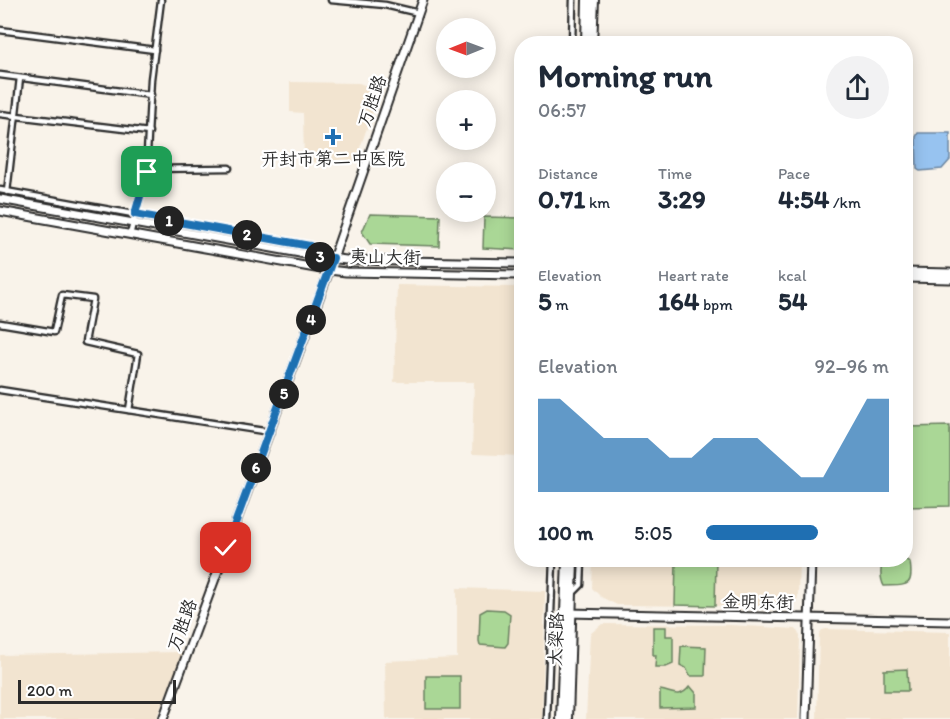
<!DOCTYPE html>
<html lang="en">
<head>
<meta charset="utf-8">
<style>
	body { margin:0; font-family:Itim,"LXGW WenKai TC",sans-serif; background:#f2f2f3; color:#1f2937; height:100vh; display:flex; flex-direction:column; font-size:22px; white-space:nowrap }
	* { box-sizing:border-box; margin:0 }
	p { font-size:20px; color:#747a83 }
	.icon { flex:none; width:33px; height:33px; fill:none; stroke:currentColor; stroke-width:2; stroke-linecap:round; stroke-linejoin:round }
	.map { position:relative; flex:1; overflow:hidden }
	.sheet { position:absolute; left:514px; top:36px; width:399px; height:531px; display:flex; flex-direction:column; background:#fff; border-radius:24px; box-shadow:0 3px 15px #0003 }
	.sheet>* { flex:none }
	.needle { width:39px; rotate:269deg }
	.controls { position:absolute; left:436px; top:18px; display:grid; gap:12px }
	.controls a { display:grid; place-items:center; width:60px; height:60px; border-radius:50%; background:#fff; box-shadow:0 3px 15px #0003; font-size:30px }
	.scale { position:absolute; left:18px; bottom:15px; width:158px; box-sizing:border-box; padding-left:6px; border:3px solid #2b2b2b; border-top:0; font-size:16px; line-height:21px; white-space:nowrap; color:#2b2b2b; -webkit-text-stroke:4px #fff; paint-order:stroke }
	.pin { position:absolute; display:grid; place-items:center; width:51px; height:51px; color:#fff; margin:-26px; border-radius:12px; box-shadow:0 3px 9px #0006 }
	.km { position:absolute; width:30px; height:30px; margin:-15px; border-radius:50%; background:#222; color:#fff; font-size:16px; line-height:30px; text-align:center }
	.round { display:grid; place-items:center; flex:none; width:63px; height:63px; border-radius:32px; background:#f2f2f3 }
	.headline { display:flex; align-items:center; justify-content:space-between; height:102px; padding:0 24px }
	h1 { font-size:33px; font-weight:800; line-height:45px }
	.figures { display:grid; grid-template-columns:repeat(3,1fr); gap:9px; height:102px; padding:6px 24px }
	.figures div { display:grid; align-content:center }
	.figures b { font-size:26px; font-weight:800 }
	.figures small { font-size:16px; font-weight:400 }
	.figures p { font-size:16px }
	.chart { height:168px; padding:12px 24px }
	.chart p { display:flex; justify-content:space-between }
	.chart svg { width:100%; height:108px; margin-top:6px; fill:#1f6fb2; opacity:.7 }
	ul { padding:0 24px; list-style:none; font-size:20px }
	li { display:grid; grid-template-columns:96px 72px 1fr; align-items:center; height:45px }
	li i { height:15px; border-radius:8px; background:#1f6fb2 }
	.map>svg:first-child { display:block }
	.built { fill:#f2e4d0 }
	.green { fill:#aad796; stroke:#6a8160; stroke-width:1.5 }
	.water { fill:#97c3f0; stroke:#6c86a1; stroke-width:1.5 }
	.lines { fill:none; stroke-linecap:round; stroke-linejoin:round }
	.street-casing { stroke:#2b2b2b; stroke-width:9 }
	.secondary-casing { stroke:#2b2b2b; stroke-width:11 }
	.primary-casing { stroke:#2b2b2b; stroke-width:12 }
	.street { stroke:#fff; stroke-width:4.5 }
	.secondary { stroke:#fff; stroke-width:7 }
	.primary { stroke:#fff; stroke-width:8 }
	.route-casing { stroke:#fff; stroke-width:12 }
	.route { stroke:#1f6fb2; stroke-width:8 }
	.poi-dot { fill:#1f6fb2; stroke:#fff; stroke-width:2 }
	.labels { text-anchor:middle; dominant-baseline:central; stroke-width:4.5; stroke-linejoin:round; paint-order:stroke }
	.street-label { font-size:18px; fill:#2b2b2b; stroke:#fff }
	.poi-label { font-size:18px; fill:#2b2b2b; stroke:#fff }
</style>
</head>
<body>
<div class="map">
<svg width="950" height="719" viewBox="0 0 950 719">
	<rect width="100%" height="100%" fill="#f9f3ea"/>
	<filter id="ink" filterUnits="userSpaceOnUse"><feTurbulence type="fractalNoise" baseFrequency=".0167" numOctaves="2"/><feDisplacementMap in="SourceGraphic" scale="12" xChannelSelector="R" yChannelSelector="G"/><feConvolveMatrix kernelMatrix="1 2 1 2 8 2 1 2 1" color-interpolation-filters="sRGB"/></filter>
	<g filter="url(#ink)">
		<g class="built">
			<path d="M290 82 359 83 380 91 355 162H304L303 113 290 112Z"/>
			<path d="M397 285 522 287V456L472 454 474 382H394Z"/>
			<path d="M593 560H799L798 597 796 602 791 607 617 605 601 597 592 588Z"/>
			<path d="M457 588 545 591 542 719H386L385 661 457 658Z"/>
			<path d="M602 624 729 625 796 629 800 636 798 719H586L590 634Z"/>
			<path d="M826 629 950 632V719H817L819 634 822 630Z"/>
			<path d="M183 652 156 719H0V655Z"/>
		</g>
		<g class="green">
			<path d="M370 214 440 216 439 246 370 244 362 232Z"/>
			<path d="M484 217 522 218V250L483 248Z"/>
			<path d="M950 426V506L906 507V427Z"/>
			<path d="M676 560H716L715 606 675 605Z"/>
			<path d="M883 560H906L910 562C914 588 907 585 884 586 880 579 880 567 883 560Z"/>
			<path d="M487 609 504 610 510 614 508 643 505 647 480 645 479 641 480 613Z"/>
			<path d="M653 627H666V636H673V664L666 667H655L656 655H653Z"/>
			<path d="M681 646 706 647 705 676H690L686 668 680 665Z"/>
			<path d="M907 669 908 691H884V670Z"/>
			<rect x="426" y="676" width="34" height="33"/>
			<path d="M690 686 696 693V707L660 708V690C673 692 679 700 690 686Z"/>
		</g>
		<path class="water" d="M918 133H950V160L942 169 920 171 917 169 916 137Z"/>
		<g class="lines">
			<defs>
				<g id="street">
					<path d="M331 0 385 5 419 13"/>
					<path d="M0 30 155 50"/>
					<path d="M572 44 573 0"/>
					<path d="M0 75 151 95"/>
					<path d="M0 114 149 132"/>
					<path d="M147 169 229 168"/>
					<path d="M0 190 310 246 318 255"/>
					<path d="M7 192 20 78"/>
					<path d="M130 235 146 172 151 79 161 0"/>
					<path d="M0 323 54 332 62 295 93 299 85 342 138 354 129 410"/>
					<path d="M0 390 270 432"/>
					<path d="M572 594 581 585 582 560"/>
					<path d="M547 719 553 560"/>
				</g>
				<g id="secondary">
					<path d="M0 199 322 257 346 260 522 263"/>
					<path d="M0 211 321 269 346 272 522 275"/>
					<path d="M906 272 950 273"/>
					<path d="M906 278 950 279"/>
					<path d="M567 613 950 621"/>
					<path d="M163 719 327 276 423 0"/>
					<path d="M806 719 811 560"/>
				</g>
				<g id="primary">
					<path d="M586 44 587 0"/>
					<path d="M592 44 594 0"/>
					<path d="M561 719 567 560"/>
					<path d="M568 719 573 560"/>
				</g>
			</defs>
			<use href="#street" class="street-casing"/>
			<use href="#secondary" class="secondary-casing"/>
			<use href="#primary" class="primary-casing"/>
			<use href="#street" class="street"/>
			<use href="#secondary" class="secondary"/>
			<use href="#primary" class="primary"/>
		</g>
	</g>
	<g class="lines" filter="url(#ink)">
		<defs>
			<path id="route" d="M147 172 135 214 310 246 320 257 333 258 226 548"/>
		</defs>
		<use href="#route" class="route-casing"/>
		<use href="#route" class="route"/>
	</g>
	<path class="poi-dot" d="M330 128h6v6h6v6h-6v6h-6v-6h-6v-6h6z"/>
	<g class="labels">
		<g class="street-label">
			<text transform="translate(372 101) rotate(-71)">万胜路</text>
			<text transform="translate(385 257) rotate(1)">夷山大街</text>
			<text transform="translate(758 602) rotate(1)">金明东街</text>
			<text transform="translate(182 625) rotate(-70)">万胜路</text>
			<text transform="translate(556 639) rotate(-88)">大梁路</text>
		</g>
		<g class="poi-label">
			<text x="333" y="159">开封市第二中医院</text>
		</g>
	</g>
</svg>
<div class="controls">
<a><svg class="needle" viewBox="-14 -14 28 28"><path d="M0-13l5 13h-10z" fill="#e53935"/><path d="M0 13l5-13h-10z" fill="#747a83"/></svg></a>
<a>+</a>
<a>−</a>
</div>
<div class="scale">200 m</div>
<div class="pin" style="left:147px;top:172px;background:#1e9e55"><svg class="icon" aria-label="arrive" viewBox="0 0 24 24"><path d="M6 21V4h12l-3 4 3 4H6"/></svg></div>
<div class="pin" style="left:226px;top:548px;background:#d93025"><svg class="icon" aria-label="check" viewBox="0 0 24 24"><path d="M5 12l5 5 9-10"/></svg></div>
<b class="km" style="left:169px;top:221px">1</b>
<b class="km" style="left:247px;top:235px">2</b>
<b class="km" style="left:320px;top:257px">3</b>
<b class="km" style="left:311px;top:320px">4</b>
<b class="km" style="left:284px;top:394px">5</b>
<b class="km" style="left:256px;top:468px">6</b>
<section class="sheet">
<div class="headline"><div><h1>Morning run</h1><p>06:57</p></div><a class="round"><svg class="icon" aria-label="share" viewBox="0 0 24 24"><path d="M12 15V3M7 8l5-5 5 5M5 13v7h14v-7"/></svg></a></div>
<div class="figures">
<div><p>Distance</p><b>0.71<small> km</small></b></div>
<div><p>Time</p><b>3:29</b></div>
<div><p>Pace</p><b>4:54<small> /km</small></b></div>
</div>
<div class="figures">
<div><p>Elevation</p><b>5<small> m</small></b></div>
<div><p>Heart rate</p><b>164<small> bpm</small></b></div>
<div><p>kcal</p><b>54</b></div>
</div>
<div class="chart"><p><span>Elevation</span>92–96 m</p>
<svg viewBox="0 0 160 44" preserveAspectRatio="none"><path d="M0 44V6L10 6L20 14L30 22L40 22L50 22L60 30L70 30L80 22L90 22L100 22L110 30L120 38L130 38L140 22L150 6L160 6V44z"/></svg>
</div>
<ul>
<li><b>100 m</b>5:05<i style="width:61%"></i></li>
</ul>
</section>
</div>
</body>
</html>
